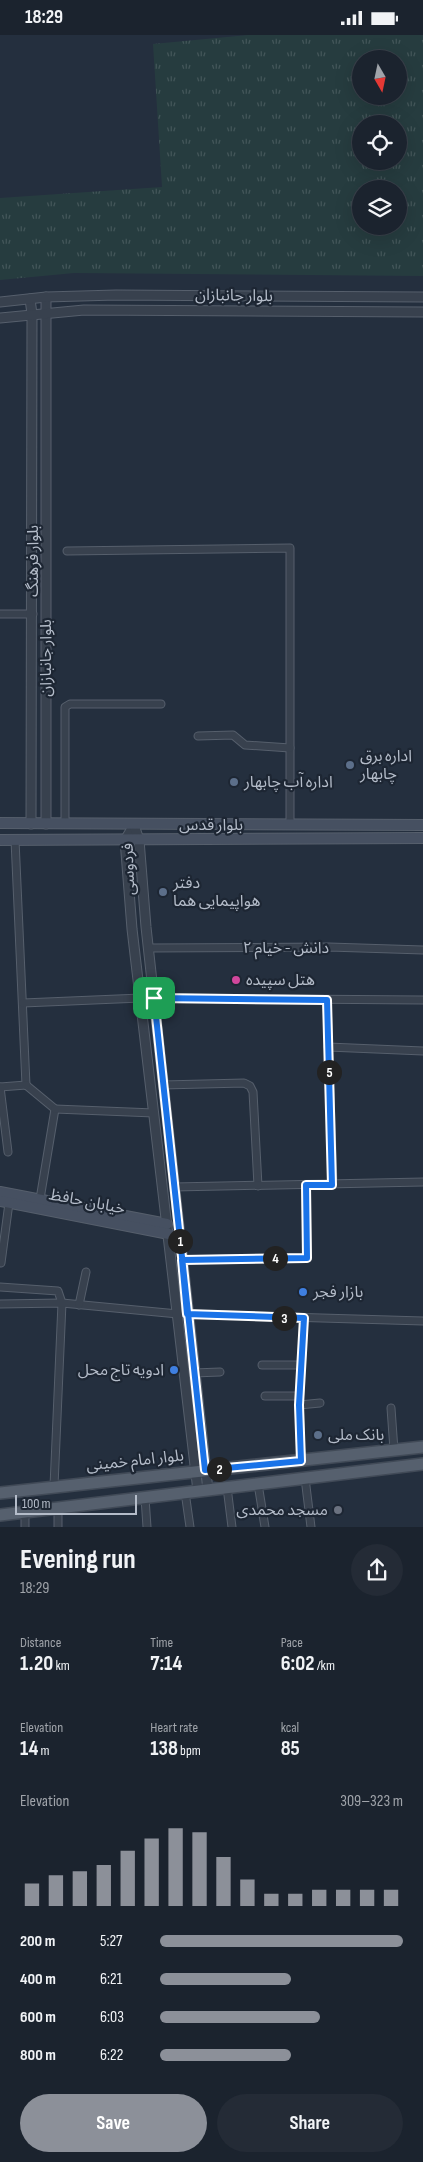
<!DOCTYPE html>
<html lang="en">
<head>
<meta charset="utf-8">
<style>
	body { margin:0; font-family:"Sofia Sans Condensed","Noto Sans Arabic",sans-serif; background:#242b36; color:#f1f3f6; height:100vh; display:flex; flex-direction:column; font-size:19px; white-space:nowrap }
	* { box-sizing:border-box; margin:0 }
	p { font-size:16px; color:#a0a4aa }
	.icon { flex:none; width:28px; height:28px; fill:none; stroke:currentColor; stroke-width:2; stroke-linecap:round; stroke-linejoin:round }
	.map { position:relative; height:1492px; overflow:hidden }
	.drawer { display:flex; flex-direction:column; background:#1b232e; flex:1 }
	.drawer>* { flex:none }
	.needle { width:32px; rotate:171deg }
	.fabs { position:absolute; left:352px; top:15px; display:grid; gap:10px }
	.fabs a { display:grid; place-items:center; width:55px; height:55px; border-radius:50%; background:#1b232e; box-shadow:0 5px 20px #0002,0 0 0 1px #39404a; font-size:25px }
	.scale { position:absolute; left:15px; bottom:12px; width:122px; box-sizing:border-box; padding-left:5px; border:2px solid #b4bcc9; border-top:0; font-size:14px; line-height:18px; white-space:nowrap; color:#b4bcc9; -webkit-text-stroke:4px #1d2633; paint-order:stroke }
	.pin { position:absolute; display:grid; place-items:center; width:42px; height:42px; color:#fff; margin:-21px; border-radius:10px; box-shadow:0 2px 8px #0006 }
	.km { position:absolute; width:25px; height:25px; margin:-12px; border-radius:50%; background:#222; color:#fff; font-size:14px; line-height:25px; text-align:center }
	.round { display:grid; place-items:center; flex:none; width:52px; height:52px; border-radius:26px; background:#242b36 }
	.overview { display:flex; align-items:center; justify-content:space-between; height:85px; padding:0 20px }
	h1 { font-size:28px; font-weight:700; line-height:38px }
	.metrics { display:grid; grid-template-columns:repeat(3,1fr); gap:8px; height:85px; padding:5px 20px }
	.metrics div { display:grid; align-content:center }
	.metrics b { font-size:21px; font-weight:700 }
	.metrics small { font-size:14px; font-weight:400 }
	.metrics p { font-size:14px }
	.chart { height:140px; padding:10px 20px }
	.chart p { display:flex; justify-content:space-between }
	.chart svg { width:100%; height:90px; margin-top:5px; stroke:#8c9099; stroke-width:6 }
	.primary-button { display:flex; gap:10px; margin-top:auto; padding:10px 20px }
	.primary-button a { flex:1; height:58px; border-radius:30px; background:#8c9099; color:#fff; font-size:20px; font-weight:700; line-height:58px; text-align:center }
	.primary-button a+a { background:#242b36; color:#f1f3f6 }
	ul { padding:0 20px; list-style:none; font-size:16px }
	li { display:grid; grid-template-columns:80px 60px 1fr; align-items:center; height:38px }
	li i { height:12px; border-radius:6px; background:#8c9099 }
	.status { display:flex; justify-content:space-between; align-items:center; height:35px; padding:0 25px; background:#1b232e; direction:ltr }
	.status svg { height:14px; fill:currentColor }
	.map>svg:first-child { display:block }
	.grass { fill:url(#grass-tufts); fill-rule:evenodd }
	.lines { fill:none; stroke-linecap:round; stroke-linejoin:round }
	.minor-casing { stroke:#565f6c; stroke-width:9 }
	.tertiary-casing { stroke:#565f6c; stroke-width:11 }
	.secondary-casing { stroke:#565f6c; stroke-width:12 }
	.primary-casing { stroke:#414a57; stroke-width:14 }
	.minor { stroke:#38414e; stroke-width:7 }
	.tertiary { stroke:#38414e; stroke-width:9 }
	.secondary { stroke:#465061; stroke-width:10 }
	.primary { stroke:#56606e; stroke-width:11 }
	.route-casing { stroke:#fff; stroke-width:10 }
	.route { stroke:#1a73e8; stroke-width:6 }
	.service-dot { fill:#5c6f8a; stroke:#1d2633; stroke-width:2 }
	.hotel-dot { fill:#d1479c; stroke:#1d2633; stroke-width:2 }
	.shop-dot { fill:#3f7fe0; stroke:#1d2633; stroke-width:2 }
	.worship-dot { fill:#6b7280; stroke:#1d2633; stroke-width:2 }
	.labels { text-anchor:middle; dominant-baseline:central; stroke-width:4.5; stroke-linejoin:round; paint-order:stroke }
	.street-label { font-size:16px; fill:#b4bcc9; stroke:#1d2633 }
	.poi-label { font-size:16px; fill:#b4bcc9; stroke:#1d2633; text-anchor:start }
</style>
</head>
<body>
<div class="status"><b>18:29</b><svg viewBox="0 0 49 12"><path d="M0 12V9h3v3zM5 12V6h3v6zM10 12V3h3v9zM15 12V0h3v12zM26 1h20v11H26zM47 4h2v5h-2z"/></svg></div>
<div class="map">
<svg width="423" height="1492" viewBox="0 0 423 1492">
	<defs>
		<pattern id="grass-tufts" width="24" height="20" patternUnits="userSpaceOnUse" patternTransform="scale(1.25)"><rect width="24" height="20" fill="#263c3f"/><path d="M3 7l-1-3M5 7V3M7 7l1-3M15 17l-1-3M17 17v-4M19 17l1-3" fill="none" stroke="#435659"/></pattern>
	</defs>
	<rect width="100%" height="100%" fill="#242f3e"/>
	<path class="grass" d="M248 0H423V241L74 238 0 245V163L162 152 153 9ZM361 24H399V61H361ZM361 89H399V126H361ZM361 154H399V191H361Z"/>
	<g class="lines">
		<defs>
			<g id="minor">
				<path d="M67 516 290 513V789"/>
				<path d="M0 579H33"/>
				<path d="M198 701 233 700 245 710 290 713"/>
				<path d="M65 789V672L70 669H161"/>
				<path d="M15 805 26 1050"/>
				<path d="M149 913 329 912 423 915"/>
				<path d="M154 963 423 965"/>
				<path d="M327 965 333 1150"/>
				<path d="M23 968 141 963"/>
				<path d="M328 1012 423 1016"/>
				<path d="M26 1050 55 1074 40 1164"/>
				<path d="M163 1050 244 1048 250 1051 253 1057 258 1151"/>
				<path d="M0 1052 8 1117"/>
				<path d="M0 1052 26 1050"/>
				<path d="M55 1074 154 1078"/>
				<path d="M174 1152 423 1147"/>
				<path d="M182 1225 307 1223 306 1150"/>
				<path d="M1 1228 9 1168"/>
				<path d="M0 1252 58 1256 62 1268 54 1451"/>
				<path d="M0 1269 62 1268 178 1279"/>
				<path d="M79 1270 86 1237"/>
				<path d="M187 1279 423 1286"/>
				<path d="M262 1330H301"/>
				<path d="M194 1338 220 1337"/>
				<path d="M265 1361H299"/>
				<path d="M299 1370 320 1368"/>
				<path d="M391 1373 394 1415"/>
				<path d="M301 1425 299 1370 304 1283"/>
				<path d="M305 1443 311 1492"/>
				<path d="M258 1449 265 1492"/>
				<path d="M227 1452 232 1492"/>
				<path d="M185 1457 190 1492"/>
				<path d="M145 1463 147 1492"/>
				<path d="M25 1477V1492"/>
				<path d="M58 1492V1473"/>
			</g>
			<g id="tertiary">
				<path d="M46 262V789"/>
				<path d="M30 264 32 279 31 789"/>
				<path d="M0 267 46 262 116 260 423 262"/>
				<path d="M0 283 84 275 423 277"/>
				<path d="M134 790 125 805 132 894 198 1456"/>
				<path d="M134 790 139 805 146 892 208 1455"/>
			</g>
			<g id="secondary">
				<path d="M0 788 423 790"/>
				<path d="M0 805 423 803"/>
				<path d="M0 1157 167 1189"/>
				<path d="M0 1166 169 1199"/>
			</g>
			<g id="primary">
				<path d="M0 1458 423 1412"/>
				<path d="M0 1480 423 1429"/>
			</g>
		</defs>
		<use href="#minor" class="minor-casing"/>
		<use href="#tertiary" class="tertiary-casing"/>
		<use href="#secondary" class="secondary-casing"/>
		<use href="#primary" class="primary-casing"/>
		<use href="#minor" class="minor"/>
		<use href="#tertiary" class="tertiary"/>
		<use href="#secondary" class="secondary"/>
		<use href="#primary" class="primary"/>
	</g>
	<g class="lines">
		<defs>
			<path id="route" d="M154 963 205 1435 301 1426 299 1370 304 1283 187 1279 182 1225 307 1223 306 1150H332L327 965 154 963"/>
		</defs>
		<use href="#route" class="route-casing"/>
		<use href="#route" class="route"/>
	</g>
	<g class="service-dot">
		<circle cx="350" cy="730" r="5"/>
		<circle cx="234" cy="747" r="5"/>
		<circle cx="163" cy="857" r="5"/>
		<circle cx="318" cy="1400" r="5"/>
	</g>
	<circle class="hotel-dot" cx="236" cy="945" r="5"/>
	<g class="shop-dot">
		<circle cx="303" cy="1257" r="5"/>
		<circle cx="174" cy="1335" r="5"/>
	</g>
	<circle class="worship-dot" cx="338" cy="1475" r="5"/>
	<g class="labels">
		<g class="street-label">
			<text transform="translate(234 261) rotate(1)">بلوار جانبازان</text>
			<text transform="translate(33 526) rotate(-90)">بلوار فرهنگ</text>
			<text transform="translate(46 623) rotate(-90)">بلوار جانبازان</text>
			<text x="211" y="790">بلوار قدس</text>
			<text transform="translate(129 834) rotate(-92)">فردوسی</text>
			<text x="286" y="913">دانش - خیام ۲</text>
			<text transform="translate(87 1167) rotate(11)">خیابان حافظ</text>
			<text transform="translate(135 1426) rotate(-6)">بلوار امام خمینی</text>
		</g>
		<g class="poi-label">
			<text x="360" y="721">اداره برق<tspan x="360" dy="18">چابهار</tspan></text>
			<text x="244" y="747">اداره آب چابهار</text>
			<text x="173" y="848">دفتر<tspan x="173" dy="18">هواپیمایی هما</tspan></text>
			<text x="246" y="945">هتل سپیده</text>
			<text x="313" y="1257">بازار فجر</text>
			<text x="164" y="1335" text-anchor="end">ادویه تاج محل</text>
			<text x="328" y="1400">بانک ملی</text>
			<text x="328" y="1475" text-anchor="end">مسجد محمدی</text>
		</g>
	</g>
</svg>
<div class="fabs">
<a><svg class="needle" viewBox="-14 -14 28 28"><path d="M0-13l5 13h-10z" fill="#e53935"/><path d="M0 13l5-13h-10z" fill="#a0a4aa"/></svg></a>
<a><svg class="icon" aria-label="locate" viewBox="0 0 24 24"><circle cx="12" cy="12" r="6"/><path d="M12 2v4M12 18v4M2 12h4M18 12h4"/></svg></a>
<a><svg class="icon" aria-label="layers" viewBox="0 0 24 24"><path d="M12 4l9 5-9 5-9-5zM3 14l9 5 9-5"/></svg></a>
</div>
<div class="scale">100 m</div>
<div class="pin" style="left:154px;top:963px;background:#1e9e55"><svg class="icon" aria-label="arrive" viewBox="0 0 24 24"><path d="M6 21V4h12l-3 4 3 4H6"/></svg></div>
<b class="km" style="left:180px;top:1206px">1</b>
<b class="km" style="left:219px;top:1434px">2</b>
<b class="km" style="left:284px;top:1283px">3</b>
<b class="km" style="left:275px;top:1223px">4</b>
<b class="km" style="left:329px;top:1037px">5</b>
</div>
<section class="drawer">
<div class="overview"><div><h1>Evening run</h1><p>18:29</p></div><a class="round"><svg class="icon" aria-label="share" viewBox="0 0 24 24"><path d="M12 15V3M7 8l5-5 5 5M5 13v7h14v-7"/></svg></a></div>
<div class="metrics">
<div><p>Distance</p><b>1.20<small> km</small></b></div>
<div><p>Time</p><b>7:14</b></div>
<div><p>Pace</p><b>6:02<small> /km</small></b></div>
</div>
<div class="metrics">
<div><p>Elevation</p><b>14<small> m</small></b></div>
<div><p>Heart rate</p><b>138<small> bpm</small></b></div>
<div><p>kcal</p><b>85</b></div>
</div>
<div class="chart"><p><span>Elevation</span>309–323 m</p>
<svg viewBox="0 0 160 44" preserveAspectRatio="none"><path d="M5 44V33M15 44V29M25 44V27M35 44V24M45 44V17M55 44V11M65 44V6M75 44V8M85 44V20M95 44V31M105 44V38M115 44V38M125 44V36M135 44V36M145 44V36M155 44V36"/></svg>
</div>
<ul>
<li><b>200 m</b>5:27<i style="width:100%"></i></li>
<li><b>400 m</b>6:21<i style="width:54%"></i></li>
<li><b>600 m</b>6:03<i style="width:66%"></i></li>
<li><b>800 m</b>6:22<i style="width:54%"></i></li>
</ul>
<div class="primary-button"><a>Save</a><a>Share</a></div>
</section>
</body>
</html>
